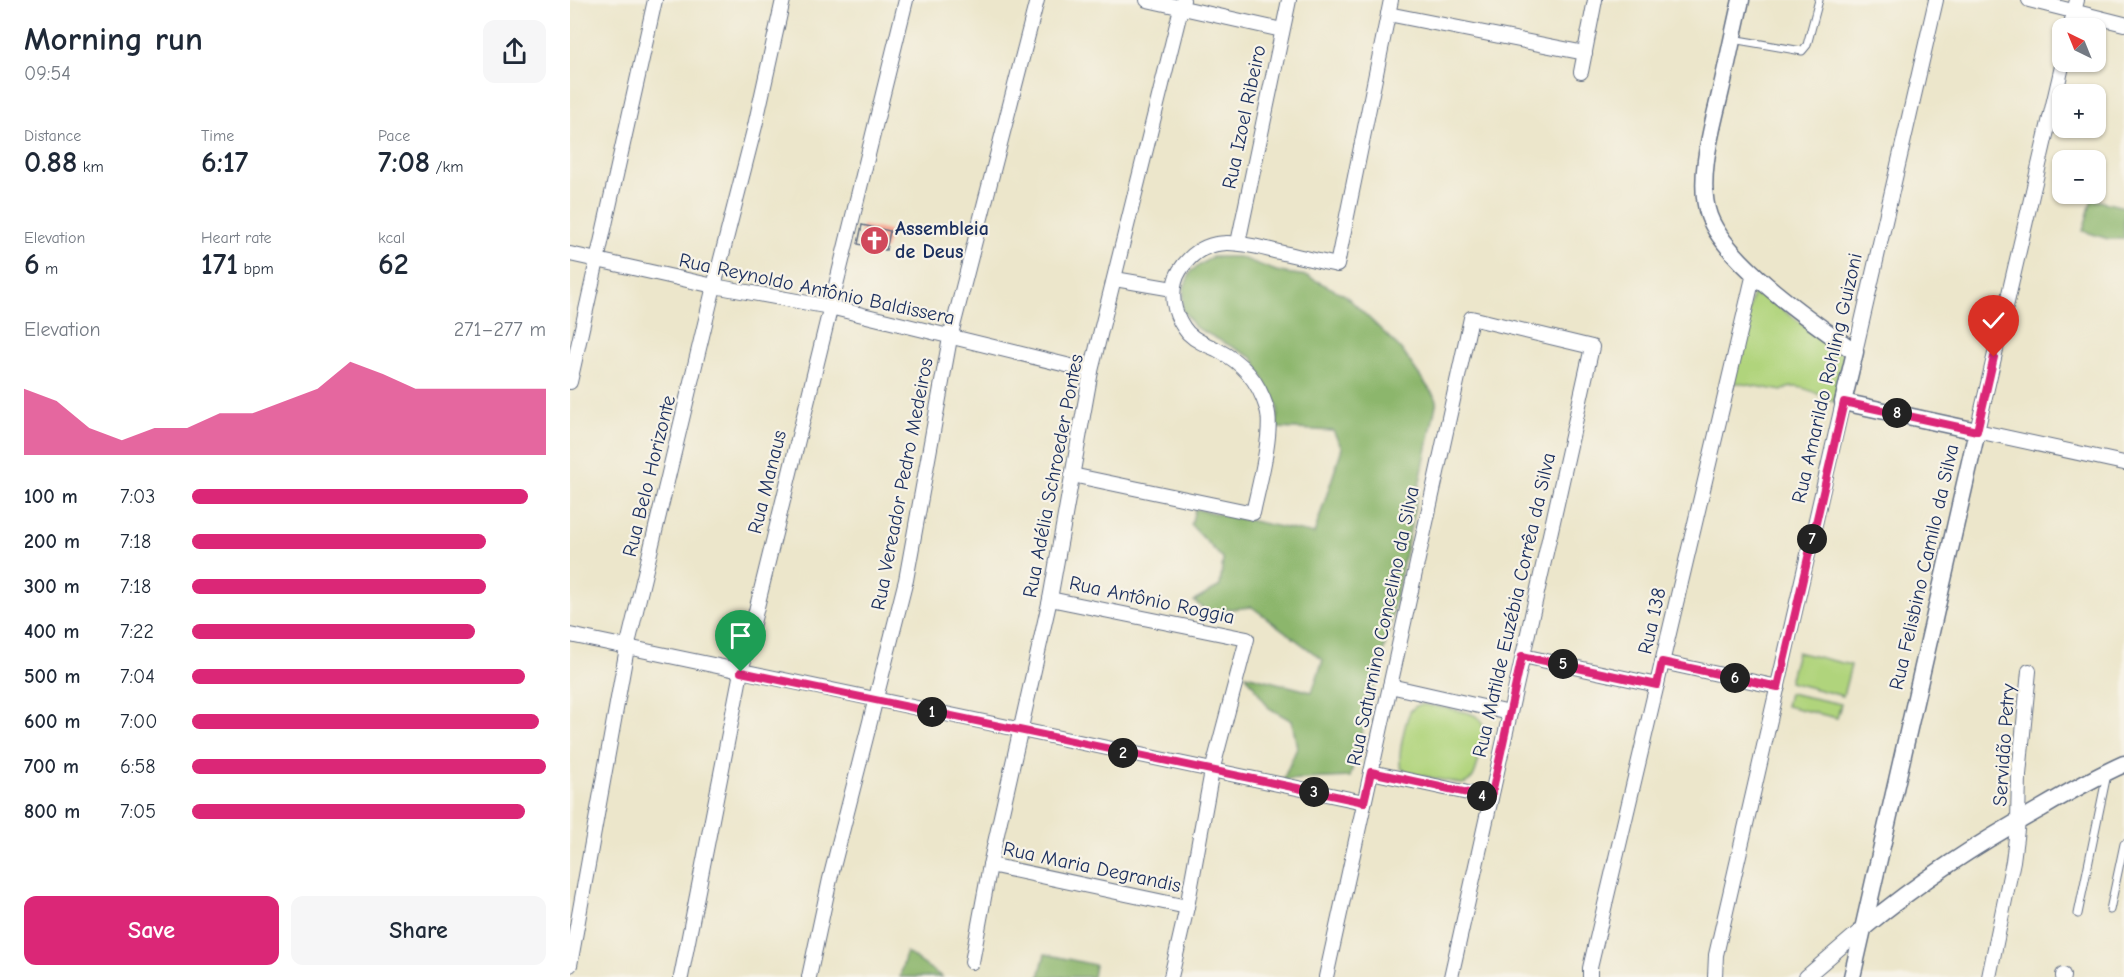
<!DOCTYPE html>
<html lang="en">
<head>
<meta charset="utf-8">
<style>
	body { margin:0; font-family:"Comic Neue",sans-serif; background:#f6f6f7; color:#1f2937; height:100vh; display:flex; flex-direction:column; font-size:22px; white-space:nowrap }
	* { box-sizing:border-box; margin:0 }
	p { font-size:20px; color:#747a83 }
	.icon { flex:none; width:33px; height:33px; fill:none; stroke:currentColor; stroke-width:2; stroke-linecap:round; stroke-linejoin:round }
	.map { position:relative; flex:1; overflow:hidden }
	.details { display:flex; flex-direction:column; background:#fff; width:570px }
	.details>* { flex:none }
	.needle { width:39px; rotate:317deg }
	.controls { position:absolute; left:1482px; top:18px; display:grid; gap:12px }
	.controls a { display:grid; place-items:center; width:54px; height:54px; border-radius:12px; background:#fff; box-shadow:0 2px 4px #0004; font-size:30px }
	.pin { position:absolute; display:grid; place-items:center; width:51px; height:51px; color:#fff; margin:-62px -26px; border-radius:50% 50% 50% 0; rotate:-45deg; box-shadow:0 0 6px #0007 }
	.pin .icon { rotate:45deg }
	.km { position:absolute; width:30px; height:30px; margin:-15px; border-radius:50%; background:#222; color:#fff; font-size:16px; line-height:30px; text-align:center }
	.round { display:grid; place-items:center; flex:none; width:63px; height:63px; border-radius:12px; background:#f6f6f7 }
	.headline { display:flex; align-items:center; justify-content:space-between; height:102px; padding:0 24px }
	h1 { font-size:33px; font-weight:600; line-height:45px }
	.stats { display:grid; grid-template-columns:repeat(3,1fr); gap:9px; height:102px; padding:6px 24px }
	.stats div { display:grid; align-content:center }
	.stats b { font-size:30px; font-weight:600 }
	.stats small { font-size:16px; font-weight:400 }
	.stats p { font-size:16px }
	.chart { height:168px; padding:12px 24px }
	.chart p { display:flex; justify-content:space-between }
	.chart svg { width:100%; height:108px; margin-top:6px; fill:#db2777; opacity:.7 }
	.button { display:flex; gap:12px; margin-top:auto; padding:12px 24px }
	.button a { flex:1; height:69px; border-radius:12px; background:#db2777; color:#fff; font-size:24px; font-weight:600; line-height:69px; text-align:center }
	.button a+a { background:#f6f6f7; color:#1f2937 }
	ul { padding:0 24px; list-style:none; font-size:20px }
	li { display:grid; grid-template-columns:96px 72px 1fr; align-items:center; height:45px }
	li i { height:15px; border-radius:8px; background:#db2777 }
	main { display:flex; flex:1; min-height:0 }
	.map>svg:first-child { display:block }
	.green { fill:#b0d47c; stroke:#66826d; stroke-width:1.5 }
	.forest { fill:#8cb66c; stroke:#547265; stroke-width:1.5 }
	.building { fill:#f59d88 }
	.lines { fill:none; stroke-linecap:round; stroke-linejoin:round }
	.service-casing { stroke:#646f84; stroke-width:9 }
	.minor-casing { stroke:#646f84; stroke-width:16 }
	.tertiary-casing { stroke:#646f84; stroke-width:19 }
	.service { stroke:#fff; stroke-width:7 }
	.minor { stroke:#fff; stroke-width:14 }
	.tertiary { stroke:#fff; stroke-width:16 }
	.route-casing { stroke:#fff; stroke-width:12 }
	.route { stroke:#db2777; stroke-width:8 }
	.labels { text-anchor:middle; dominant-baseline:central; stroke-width:4.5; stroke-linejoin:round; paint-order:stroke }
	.street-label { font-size:20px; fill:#1b2f5e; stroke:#f7f3e8 }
	.poi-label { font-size:20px; font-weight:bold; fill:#1b2f5e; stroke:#f7f3e8; text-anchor:start }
</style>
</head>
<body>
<main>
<section class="details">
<div class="headline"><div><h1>Morning run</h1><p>09:54</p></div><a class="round"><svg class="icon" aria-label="share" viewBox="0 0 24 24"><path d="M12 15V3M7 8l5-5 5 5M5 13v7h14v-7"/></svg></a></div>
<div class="stats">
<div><p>Distance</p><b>0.88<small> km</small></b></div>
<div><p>Time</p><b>6:17</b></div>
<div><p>Pace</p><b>7:08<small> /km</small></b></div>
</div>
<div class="stats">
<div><p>Elevation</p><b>6<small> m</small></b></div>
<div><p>Heart rate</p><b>171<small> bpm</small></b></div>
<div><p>kcal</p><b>62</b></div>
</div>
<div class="chart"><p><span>Elevation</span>271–277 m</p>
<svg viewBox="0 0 160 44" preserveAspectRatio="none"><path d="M0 44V17L10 22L20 33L30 38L40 33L50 33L60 27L70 27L80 22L90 17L100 6L110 11L120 17L130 17L140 17L150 17L160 17V44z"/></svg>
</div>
<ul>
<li><b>100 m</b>7:03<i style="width:95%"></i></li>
<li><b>200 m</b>7:18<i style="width:83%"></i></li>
<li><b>300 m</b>7:18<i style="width:83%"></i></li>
<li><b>400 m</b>7:22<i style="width:80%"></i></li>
<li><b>500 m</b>7:04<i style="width:94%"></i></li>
<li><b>600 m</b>7:00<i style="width:98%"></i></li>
<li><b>700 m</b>6:58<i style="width:100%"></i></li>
<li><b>800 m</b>7:05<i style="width:94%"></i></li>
</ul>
<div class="button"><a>Save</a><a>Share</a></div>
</section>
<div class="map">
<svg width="1554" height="977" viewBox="0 0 1554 977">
	<rect width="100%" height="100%" fill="#f7f3e8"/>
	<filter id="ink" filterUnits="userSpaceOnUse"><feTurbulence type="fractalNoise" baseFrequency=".0167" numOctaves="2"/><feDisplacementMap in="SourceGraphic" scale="12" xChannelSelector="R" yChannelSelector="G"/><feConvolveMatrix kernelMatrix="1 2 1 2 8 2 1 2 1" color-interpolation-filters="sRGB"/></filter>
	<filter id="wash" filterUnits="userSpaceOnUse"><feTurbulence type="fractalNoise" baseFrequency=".008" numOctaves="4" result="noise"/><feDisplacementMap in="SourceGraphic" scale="24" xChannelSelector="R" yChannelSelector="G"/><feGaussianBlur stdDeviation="1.35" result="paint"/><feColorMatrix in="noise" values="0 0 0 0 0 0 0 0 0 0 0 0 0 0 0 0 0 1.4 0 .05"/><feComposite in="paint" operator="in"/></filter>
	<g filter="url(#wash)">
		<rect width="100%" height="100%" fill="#ece6cb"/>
		<g class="green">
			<path d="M1184 289 1275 355 1264 402C1248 395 1228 380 1212 391L1162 382Z"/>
			<path d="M1227 652 1281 665 1273 696 1219 682Z"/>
			<path d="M1219 693 1271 704 1267 718 1216 706Z"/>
			<path d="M852 704C865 707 902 710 910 719 918 726 908 767 903 777 900 781 896 783 892 784L839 773 831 768C827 758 835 722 840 712 843 707 847 705 852 704Z"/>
		</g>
		<g class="forest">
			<path d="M1522 199 1554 207V239H1538L1513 231Z"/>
			<path d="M642 257H669L709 272 737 276 775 295 830 348 867 400 820 626 780 777 713 780 727 748 722 721 699 708 676 675 742 692 753 660 682 607 637 611 624 601 650 586 653 559 621 525 625 509 744 534 772 448 763 431 707 428 708 407 683 358 625 327 612 309 614 288 621 271Z"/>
			<path d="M336 952 372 977H330Z"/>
			<path d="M475 954 525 965 523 977H469Z"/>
		</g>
		<g id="blocks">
			<path class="building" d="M292 225 320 231 316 250 288 244Z"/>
		</g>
	</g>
	<g filter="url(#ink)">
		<use href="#blocks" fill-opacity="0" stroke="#646f84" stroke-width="1.5"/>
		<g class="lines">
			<defs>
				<g id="service">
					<path d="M1162 39 1232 51 1237 45 1249 0"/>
					<path d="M1540 910 1554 844"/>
					<path d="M1508 914 1537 774"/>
				</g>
				<g id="minor">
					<path d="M577 0 712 30"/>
					<path d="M1459 0 1554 24"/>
					<path d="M818 14 1015 53"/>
					<path d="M1500 28 1507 0"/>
					<path d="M1493 62 1407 431 1554 463"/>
					<path d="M1011 72 1025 0"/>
					<path d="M668 243 719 0"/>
					<path d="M0 254 144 286 260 307 521 371"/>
					<path d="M545 279 603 289"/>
					<path d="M1285 352 1366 0"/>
					<path d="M0 382 85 0"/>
					<path d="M502 475 683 513C688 489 704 431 697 409 688 380 673 363 646 349 636 345 626 341 618 333 606 319 600 300 605 282 607 273 612 266 619 259 644 233 678 245 709 252 728 256 748 261 767 265L821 0"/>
					<path d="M480 599 677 639 642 771 617 907 601 977"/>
					<path d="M0 635 794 802"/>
					<path d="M953 656 1087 685"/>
					<path d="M1092 662 1208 687"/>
					<path d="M820 686 940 713"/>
					<path d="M801 772 921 798"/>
					<path d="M420 865 617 907"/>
					<path d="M402 962 420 865 480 599 521 371 613 0"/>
					<path d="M0 965 57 648 144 286 185 126 213 0"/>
					<path d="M111 977 171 672 336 0"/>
					<path d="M239 977 260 879 336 580 380 338 467 0"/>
					<path d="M756 977 901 318 1022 347 881 977"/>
					<path d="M1020 977V968L1184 273"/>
					<path d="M1145 977 1146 955 1273 402"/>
					<path d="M1236 977 1292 929"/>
					<path d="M1419 977 1443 861 1448 822 1449 775 1459 671"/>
					<path d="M1493 977V975"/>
				</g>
				<g id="tertiary">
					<path d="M1171 0C1164 30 1158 60 1151 90 1143 125 1126 180 1139 216 1157 264 1243 322 1285 352L1273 402 1407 431 1282 977"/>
					<path d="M1292 929C1350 881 1404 846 1470 809 1497 793 1525 777 1554 764"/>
				</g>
			</defs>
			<use href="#service" class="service-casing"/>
			<use href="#minor" class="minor-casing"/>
			<use href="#tertiary" class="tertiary-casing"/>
			<use href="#service" class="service"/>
			<use href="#minor" class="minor"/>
			<use href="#tertiary" class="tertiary"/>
		</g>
	</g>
	<g class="lines" filter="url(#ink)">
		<defs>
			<path id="route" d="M171 672 794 802 801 772 921 798 952 656 1087 685 1092 662 1208 687 1274 402 1407 431 1424 357"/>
		</defs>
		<use href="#route" class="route-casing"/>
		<use href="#route" class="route"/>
	</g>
	<defs>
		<symbol id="church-disc" viewBox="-11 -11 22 22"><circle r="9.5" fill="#d1495b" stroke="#f7f3e8"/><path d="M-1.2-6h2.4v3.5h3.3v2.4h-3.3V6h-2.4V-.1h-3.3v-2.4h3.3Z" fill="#fff"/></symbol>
	</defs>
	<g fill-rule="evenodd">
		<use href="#church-disc" x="288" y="224" width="33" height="33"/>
	</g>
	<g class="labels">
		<g class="street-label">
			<text transform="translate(674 117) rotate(-78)">Rua Izoel Ribeiro</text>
			<text transform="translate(247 289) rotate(12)">Rua Reynoldo Antônio Baldissera</text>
			<text transform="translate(1257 378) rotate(-77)">Rua Amarildo Rohling Guizoni</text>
			<text transform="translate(79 476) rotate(-76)">Rua Belo Horizonte</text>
			<text transform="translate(483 476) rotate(-79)">Rua Adélia Schroeder Pontes</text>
			<text transform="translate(197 482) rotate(-76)">Rua Manaus</text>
			<text transform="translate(332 484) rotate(-79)">Rua Vereador Pedro Medeiros</text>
			<text transform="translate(1354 567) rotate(-77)">Rua Felisbino Camilo da Silva</text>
			<text transform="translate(582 600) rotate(12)">Rua Antônio Roggia</text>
			<text transform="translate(944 605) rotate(-77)">Rua Matilde Euzébia Corrêa da Silva</text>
			<text transform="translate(1082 621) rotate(-77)">Rua 138</text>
			<text transform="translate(813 626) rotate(-78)">Rua Saturnino Concelino da Silva</text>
			<text transform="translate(1434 745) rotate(-86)">Servidão Petry</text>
			<text transform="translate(522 867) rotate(12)">Rua Maria Degrandis</text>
		</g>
		<g class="poi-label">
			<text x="325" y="228">Assembleia<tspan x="325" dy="23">de Deus</tspan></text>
		</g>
	</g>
</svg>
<div class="controls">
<a><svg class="needle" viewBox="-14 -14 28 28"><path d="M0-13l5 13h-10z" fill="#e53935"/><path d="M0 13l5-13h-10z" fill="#747a83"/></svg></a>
<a>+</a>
<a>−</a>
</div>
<div class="pin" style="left:171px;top:672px;background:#1e9e55"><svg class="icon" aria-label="arrive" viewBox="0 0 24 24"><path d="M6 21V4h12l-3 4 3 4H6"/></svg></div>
<div class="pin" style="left:1424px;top:357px;background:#d93025"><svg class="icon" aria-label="check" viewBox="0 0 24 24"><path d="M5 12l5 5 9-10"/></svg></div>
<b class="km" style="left:362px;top:712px">1</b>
<b class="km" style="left:553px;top:753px">2</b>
<b class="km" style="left:744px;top:792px">3</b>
<b class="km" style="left:912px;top:796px">4</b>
<b class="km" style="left:993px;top:664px">5</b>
<b class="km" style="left:1165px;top:678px">6</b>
<b class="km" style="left:1242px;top:539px">7</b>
<b class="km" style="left:1327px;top:413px">8</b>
</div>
</main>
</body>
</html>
